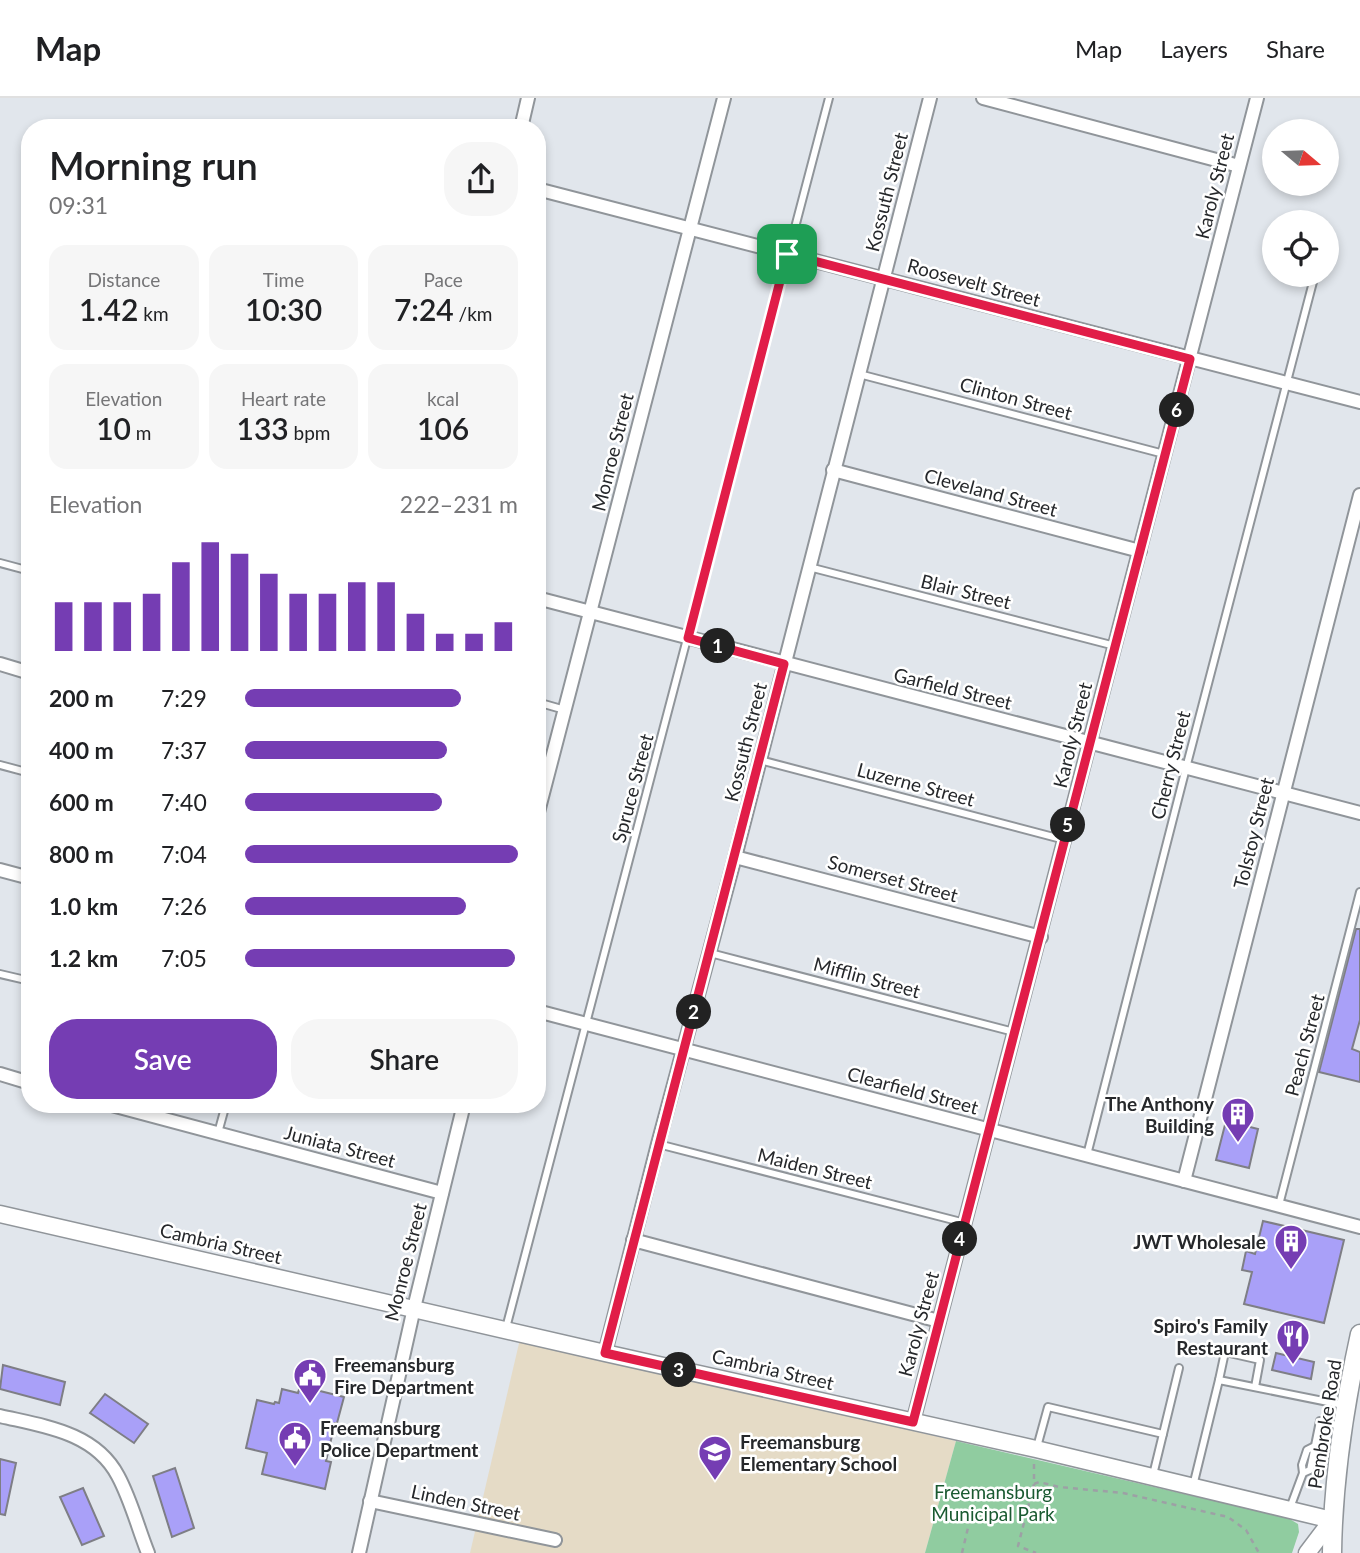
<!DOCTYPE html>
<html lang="en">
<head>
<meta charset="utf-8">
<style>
	body { margin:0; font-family:Lato,sans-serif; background:#f6f6f6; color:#202124; height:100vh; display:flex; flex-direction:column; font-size:26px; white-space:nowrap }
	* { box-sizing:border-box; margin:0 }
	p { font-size:23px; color:#757577 }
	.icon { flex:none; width:38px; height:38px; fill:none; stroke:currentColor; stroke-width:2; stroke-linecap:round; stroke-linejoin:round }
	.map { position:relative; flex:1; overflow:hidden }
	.side { position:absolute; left:21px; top:21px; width:525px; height:994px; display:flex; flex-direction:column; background:#fff; border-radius:28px; box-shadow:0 4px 10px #0003 }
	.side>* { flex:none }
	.needle { width:46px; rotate:109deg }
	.tools { position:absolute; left:1262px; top:21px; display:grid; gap:14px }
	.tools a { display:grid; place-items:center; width:77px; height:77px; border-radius:50%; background:#fff; box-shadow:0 4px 10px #0003; font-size:35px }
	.pin { position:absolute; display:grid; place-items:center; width:60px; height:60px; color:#fff; margin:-30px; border-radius:14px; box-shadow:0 4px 10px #0006 }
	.km { position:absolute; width:35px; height:35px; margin:-18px; border-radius:50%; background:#222; color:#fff; font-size:19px; line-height:35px; text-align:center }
	.round { display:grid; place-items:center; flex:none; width:74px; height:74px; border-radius:28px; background:#f6f6f6 }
	.head { display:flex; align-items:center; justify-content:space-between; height:119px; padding:0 28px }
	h1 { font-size:38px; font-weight:600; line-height:52px }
	.figures { display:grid; grid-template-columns:repeat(3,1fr); gap:10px; height:119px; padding:7px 28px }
	.figures div { display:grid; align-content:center; border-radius:18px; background:#f6f6f6; text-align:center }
	.figures b { font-size:30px; font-weight:600 }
	.figures small { font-size:19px; font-weight:400 }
	.figures p { font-size:19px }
	.chart { height:196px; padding:14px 28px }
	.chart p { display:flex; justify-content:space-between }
	.chart svg { width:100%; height:126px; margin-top:7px; stroke:#753db3; stroke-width:6 }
	.primary-button { display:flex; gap:14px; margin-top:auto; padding:14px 28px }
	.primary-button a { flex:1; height:80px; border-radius:28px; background:#753db3; color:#fff; font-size:28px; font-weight:600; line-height:80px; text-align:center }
	.primary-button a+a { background:#f6f6f6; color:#202124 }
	ul { padding:0 28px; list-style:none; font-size:23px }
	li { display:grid; grid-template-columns:112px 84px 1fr; align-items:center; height:52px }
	li i { height:18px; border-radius:9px; background:#753db3 }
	header { display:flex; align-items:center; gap:42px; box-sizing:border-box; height:98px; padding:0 35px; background:#fff; border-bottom:2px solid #e0e0e0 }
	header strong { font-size:33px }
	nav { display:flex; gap:38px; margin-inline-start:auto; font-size:24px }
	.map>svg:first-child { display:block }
	.education { fill:#e5dbc6 }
	.green { fill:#90cca0 }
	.building { fill:#a9a0f8; stroke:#7e7e85; stroke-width:2 }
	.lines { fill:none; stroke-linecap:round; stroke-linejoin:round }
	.lane-casing { stroke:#90959a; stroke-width:10 }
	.street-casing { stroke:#90959a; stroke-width:16 }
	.secondary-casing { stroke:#90959a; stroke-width:19 }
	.primary-casing { stroke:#90959a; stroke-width:21 }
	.path { stroke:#9da0a5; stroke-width:2.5; stroke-dasharray:5 5; stroke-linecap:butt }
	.lane { stroke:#fff; stroke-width:6 }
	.street { stroke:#fff; stroke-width:12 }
	.secondary { stroke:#fff; stroke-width:16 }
	.primary { stroke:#fff; stroke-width:18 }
	.route-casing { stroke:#fff; stroke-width:14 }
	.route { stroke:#e11d48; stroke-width:9 }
	.labels { text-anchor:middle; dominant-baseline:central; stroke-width:5; stroke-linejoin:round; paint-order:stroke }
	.street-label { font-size:19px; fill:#26282b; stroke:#fff }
	.poi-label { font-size:19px; font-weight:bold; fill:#26282b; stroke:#fff; text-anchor:end }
	.park-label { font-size:19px; fill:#1a5a31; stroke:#fff }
</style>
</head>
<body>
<header>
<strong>Map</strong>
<nav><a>Map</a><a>Layers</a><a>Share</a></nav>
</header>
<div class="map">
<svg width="1360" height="1455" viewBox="0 0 1360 1455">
	<rect width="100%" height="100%" fill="#e1e6ec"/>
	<path class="education" d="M520 1241 956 1343 925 1455H470Z"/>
	<path class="green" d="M956 1343 1288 1420 1298 1426 1299 1434 1292 1455H925Z"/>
	<g class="building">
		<path d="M1356 831H1360V922L1352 951 1360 954V984L1319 974Z"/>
		<path d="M1226 1023 1258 1031 1249 1070 1216 1062Z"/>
		<path d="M1263 1123 1344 1142 1324 1225 1244 1206 1252 1174 1242 1172 1246 1153 1255 1156Z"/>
		<path d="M1276 1255 1314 1264 1311 1281 1272 1272Z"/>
		<path d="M3 1267 65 1284 60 1307 0 1291Z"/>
		<path d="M300 1288 344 1299 337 1325H335L326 1363 331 1364 325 1391 262 1376 267 1355 246 1350 257 1302 274 1306 275 1304 279 1305 282 1291 298 1295Z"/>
		<path d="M105 1296 148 1326 134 1345 90 1315Z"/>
		<path d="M0 1361 16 1365 5 1417 0 1416Z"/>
		<path d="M175 1370 194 1430 172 1439 153 1378Z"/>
		<path d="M83 1390 104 1438 82 1447 60 1399Z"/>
	</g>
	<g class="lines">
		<defs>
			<g id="lane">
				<path d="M859 276 1164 356"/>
				<path d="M0 465 30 473"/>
				<path d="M809 469 1115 548"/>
				<path d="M537 604 565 612"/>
				<path d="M760 662 1065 742"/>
				<path d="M0 667 30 675"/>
				<path d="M710 855 1014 934"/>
				<path d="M0 876 30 883"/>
				<path d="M218 1035 226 1006"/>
				<path d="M658 1046 965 1125"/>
				<path d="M1087 1057 1186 670 1313 184"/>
				<path d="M1279 1107 1360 794"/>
				<path d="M506 1230 829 0"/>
				<path d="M1219 1282 1225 1254 1260 1262 1255 1289"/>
				<path d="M1037 1349 1048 1309 1163 1336"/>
				<path d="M1303 1375 1310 1372 1320 1323 1340 1328"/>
				<path d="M1153 1377 1179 1270"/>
				<path d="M1193 1388 1219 1282 1343 1307"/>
				<path d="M1290 1410 1303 1375 1302 1367 1307 1352 1313 1349"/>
			</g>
			<g id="street">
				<path d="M983 0 1239 68"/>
				<path d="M521 30 528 0"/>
				<path d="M537 91 1360 304"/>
				<path d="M833 372 1140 453"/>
				<path d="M537 500 1360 715"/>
				<path d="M0 566 30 575"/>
				<path d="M537 718 724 0"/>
				<path d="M735 759 1041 839"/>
				<path d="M0 772 30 780"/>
				<path d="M537 913 1360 1129"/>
				<path d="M0 976 30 985"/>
				<path d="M108 1006 442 1095"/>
				<path d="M1184 1083 1360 397"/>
				<path d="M633 1142 939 1223"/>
				<path d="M605 1255 658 1046 735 759 930 0"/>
				<path d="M0 1318C43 1328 95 1334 118 1378 131 1402 138 1430 148 1455"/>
				<path d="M913 1324 1257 0"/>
				<path d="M370 1403 555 1442"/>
				<path d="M359 1455 414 1210 464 1006"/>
			</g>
			<path id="secondary" d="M0 1116 605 1255 1036 1351 1332 1422 1307 1455"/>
			<path id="primary" d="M1332 1455C1333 1380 1344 1309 1360 1236"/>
		</defs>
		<use href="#lane" class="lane-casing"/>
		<use href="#street" class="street-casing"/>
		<use href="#secondary" class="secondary-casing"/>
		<use href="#primary" class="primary-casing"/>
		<g class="path">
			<path d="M1034 1366V1386L1018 1448 1036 1455"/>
			<path d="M1034 1386 1039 1384 1059 1389 1123 1395 1228 1419 1246 1432 1259 1455"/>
			<path d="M962 1455 972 1413"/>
		</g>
		<use href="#lane" class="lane"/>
		<use href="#street" class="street"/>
		<use href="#secondary" class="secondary"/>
		<use href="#primary" class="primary"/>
	</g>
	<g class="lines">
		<defs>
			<path id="route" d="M787 156 1190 261 913 1324 605 1255 784 566 688 540Z"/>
		</defs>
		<use href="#route" class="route-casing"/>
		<use href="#route" class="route"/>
	</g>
	<defs>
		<symbol id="building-pin" viewBox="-11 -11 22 30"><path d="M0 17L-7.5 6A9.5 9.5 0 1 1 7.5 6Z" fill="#753db3" stroke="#fff"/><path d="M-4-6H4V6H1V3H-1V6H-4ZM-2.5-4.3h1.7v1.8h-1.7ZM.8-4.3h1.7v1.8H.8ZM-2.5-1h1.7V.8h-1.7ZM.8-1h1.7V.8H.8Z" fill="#fff"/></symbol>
		<symbol id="restaurant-pin" viewBox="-11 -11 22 30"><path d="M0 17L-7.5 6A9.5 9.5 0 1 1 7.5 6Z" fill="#753db3" stroke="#fff"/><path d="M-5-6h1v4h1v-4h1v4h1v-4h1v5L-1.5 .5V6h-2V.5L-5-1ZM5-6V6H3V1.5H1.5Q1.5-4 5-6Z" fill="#fff"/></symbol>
		<symbol id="civic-pin" viewBox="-11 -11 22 30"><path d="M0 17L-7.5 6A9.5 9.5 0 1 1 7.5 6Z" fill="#753db3" stroke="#fff"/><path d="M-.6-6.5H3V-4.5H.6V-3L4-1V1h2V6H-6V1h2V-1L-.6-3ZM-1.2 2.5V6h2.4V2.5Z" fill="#fff"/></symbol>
		<symbol id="school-pin" viewBox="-11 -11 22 30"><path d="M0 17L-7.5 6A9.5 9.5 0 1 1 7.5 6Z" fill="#753db3" stroke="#fff"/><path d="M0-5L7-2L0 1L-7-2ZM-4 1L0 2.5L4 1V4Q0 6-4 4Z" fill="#fff"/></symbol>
	</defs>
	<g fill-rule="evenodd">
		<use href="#building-pin" x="1219" y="997" width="38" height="52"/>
		<use href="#building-pin" x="1272" y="1124" width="38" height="52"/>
		<use href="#restaurant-pin" x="1274" y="1219" width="38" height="52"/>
		<use href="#civic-pin" x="291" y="1258" width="38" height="52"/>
		<use href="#civic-pin" x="276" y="1321" width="38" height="52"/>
		<use href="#school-pin" x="696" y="1335" width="38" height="52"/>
	</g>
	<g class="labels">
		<g class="street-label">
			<text transform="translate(1214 88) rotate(-76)">Karoly Street</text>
			<text transform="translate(886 94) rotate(-76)">Kossuth Street</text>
			<text transform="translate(974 184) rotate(15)">Roosevelt Street</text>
			<text transform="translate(1016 300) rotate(15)">Clinton Street</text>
			<text transform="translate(612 354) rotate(-76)">Monroe Street</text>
			<text transform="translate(991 394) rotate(15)">Cleveland Street</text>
			<text transform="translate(966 493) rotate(14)">Blair Street</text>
			<text transform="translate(953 590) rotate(14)">Garfield Street</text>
			<text transform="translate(1072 637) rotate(-76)">Karoly Street</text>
			<text transform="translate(745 644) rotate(-76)">Kossuth Street</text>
			<text transform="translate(1170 667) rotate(-76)">Cherry Street</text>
			<text transform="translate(916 686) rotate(15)">Luzerne Street</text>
			<text transform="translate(632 690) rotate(-75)">Spruce Street</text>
			<text transform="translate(1253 735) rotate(-76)">Tolstoy Street</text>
			<text transform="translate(893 780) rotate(15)">Somerset Street</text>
			<text transform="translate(867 879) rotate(15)">Mifflin Street</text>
			<text transform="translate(1304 947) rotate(-75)">Peach Street</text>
			<text transform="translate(913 992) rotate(15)">Clearfield Street</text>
			<text transform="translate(340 1048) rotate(15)">Juniata Street</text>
			<text transform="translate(815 1070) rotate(14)">Maiden Street</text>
			<text transform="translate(221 1145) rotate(13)">Cambria Street</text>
			<text transform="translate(405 1164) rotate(-76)">Monroe Street</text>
			<text transform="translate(918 1226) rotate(-75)">Karoly Street</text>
			<text transform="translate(773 1271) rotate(13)">Cambria Street</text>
			<text transform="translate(1324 1326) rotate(-81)">Pembroke Road</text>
			<text transform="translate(466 1404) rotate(12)">Linden Street</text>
		</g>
		<g class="poi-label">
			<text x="1214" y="1005">The Anthony<tspan x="1214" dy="22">Building</tspan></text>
			<text x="1266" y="1143">JWT Wholesale</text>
			<text x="1268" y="1227">Spiro's Family<tspan x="1268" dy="22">Restaurant</tspan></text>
			<text x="334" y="1266" text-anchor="start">Freemansburg<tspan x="334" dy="22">Fire Department</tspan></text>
			<text x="320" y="1329" text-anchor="start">Freemansburg<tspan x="320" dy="22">Police Department</tspan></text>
			<text x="740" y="1343" text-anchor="start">Freemansburg<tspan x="740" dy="22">Elementary School</tspan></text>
		</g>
		<g class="park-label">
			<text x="993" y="1393">Freemansburg<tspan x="993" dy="22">Municipal Park</tspan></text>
		</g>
	</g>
</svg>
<div class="tools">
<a><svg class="needle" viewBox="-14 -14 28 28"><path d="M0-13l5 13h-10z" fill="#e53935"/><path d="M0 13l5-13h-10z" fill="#757577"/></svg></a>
<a><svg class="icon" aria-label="locate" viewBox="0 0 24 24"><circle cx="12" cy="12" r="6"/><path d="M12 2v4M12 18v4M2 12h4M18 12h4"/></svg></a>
</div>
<div class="pin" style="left:787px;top:156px;background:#1e9e55"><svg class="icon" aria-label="arrive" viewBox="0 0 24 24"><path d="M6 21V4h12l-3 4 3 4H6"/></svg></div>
<b class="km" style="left:718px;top:548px">1</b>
<b class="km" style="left:694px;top:914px">2</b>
<b class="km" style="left:679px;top:1272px">3</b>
<b class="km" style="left:960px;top:1141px">4</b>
<b class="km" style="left:1068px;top:727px">5</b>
<b class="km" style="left:1177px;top:312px">6</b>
<section class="side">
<div class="head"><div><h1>Morning run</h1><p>09:31</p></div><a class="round"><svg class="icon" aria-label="share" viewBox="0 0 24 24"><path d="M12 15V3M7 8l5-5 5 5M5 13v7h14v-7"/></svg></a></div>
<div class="figures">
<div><p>Distance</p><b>1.42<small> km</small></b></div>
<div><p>Time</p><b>10:30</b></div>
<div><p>Pace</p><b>7:24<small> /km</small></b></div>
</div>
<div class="figures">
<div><p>Elevation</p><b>10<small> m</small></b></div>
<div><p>Heart rate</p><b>133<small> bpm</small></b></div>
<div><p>kcal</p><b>106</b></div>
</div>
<div class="chart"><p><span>Elevation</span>222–231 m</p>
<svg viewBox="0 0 160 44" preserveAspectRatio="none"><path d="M5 44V27M15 44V27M25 44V27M35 44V24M45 44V13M55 44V6M65 44V10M75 44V17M85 44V24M95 44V24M105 44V20M115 44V20M125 44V31M135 44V38M145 44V38M155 44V34"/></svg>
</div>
<ul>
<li><b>200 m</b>7:29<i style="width:79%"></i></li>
<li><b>400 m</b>7:37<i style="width:74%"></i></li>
<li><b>600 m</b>7:40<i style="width:72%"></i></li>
<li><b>800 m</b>7:04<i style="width:100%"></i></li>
<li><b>1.0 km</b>7:26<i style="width:81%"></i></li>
<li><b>1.2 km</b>7:05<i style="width:99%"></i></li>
</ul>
<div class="primary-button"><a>Save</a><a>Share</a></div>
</section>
</div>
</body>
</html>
